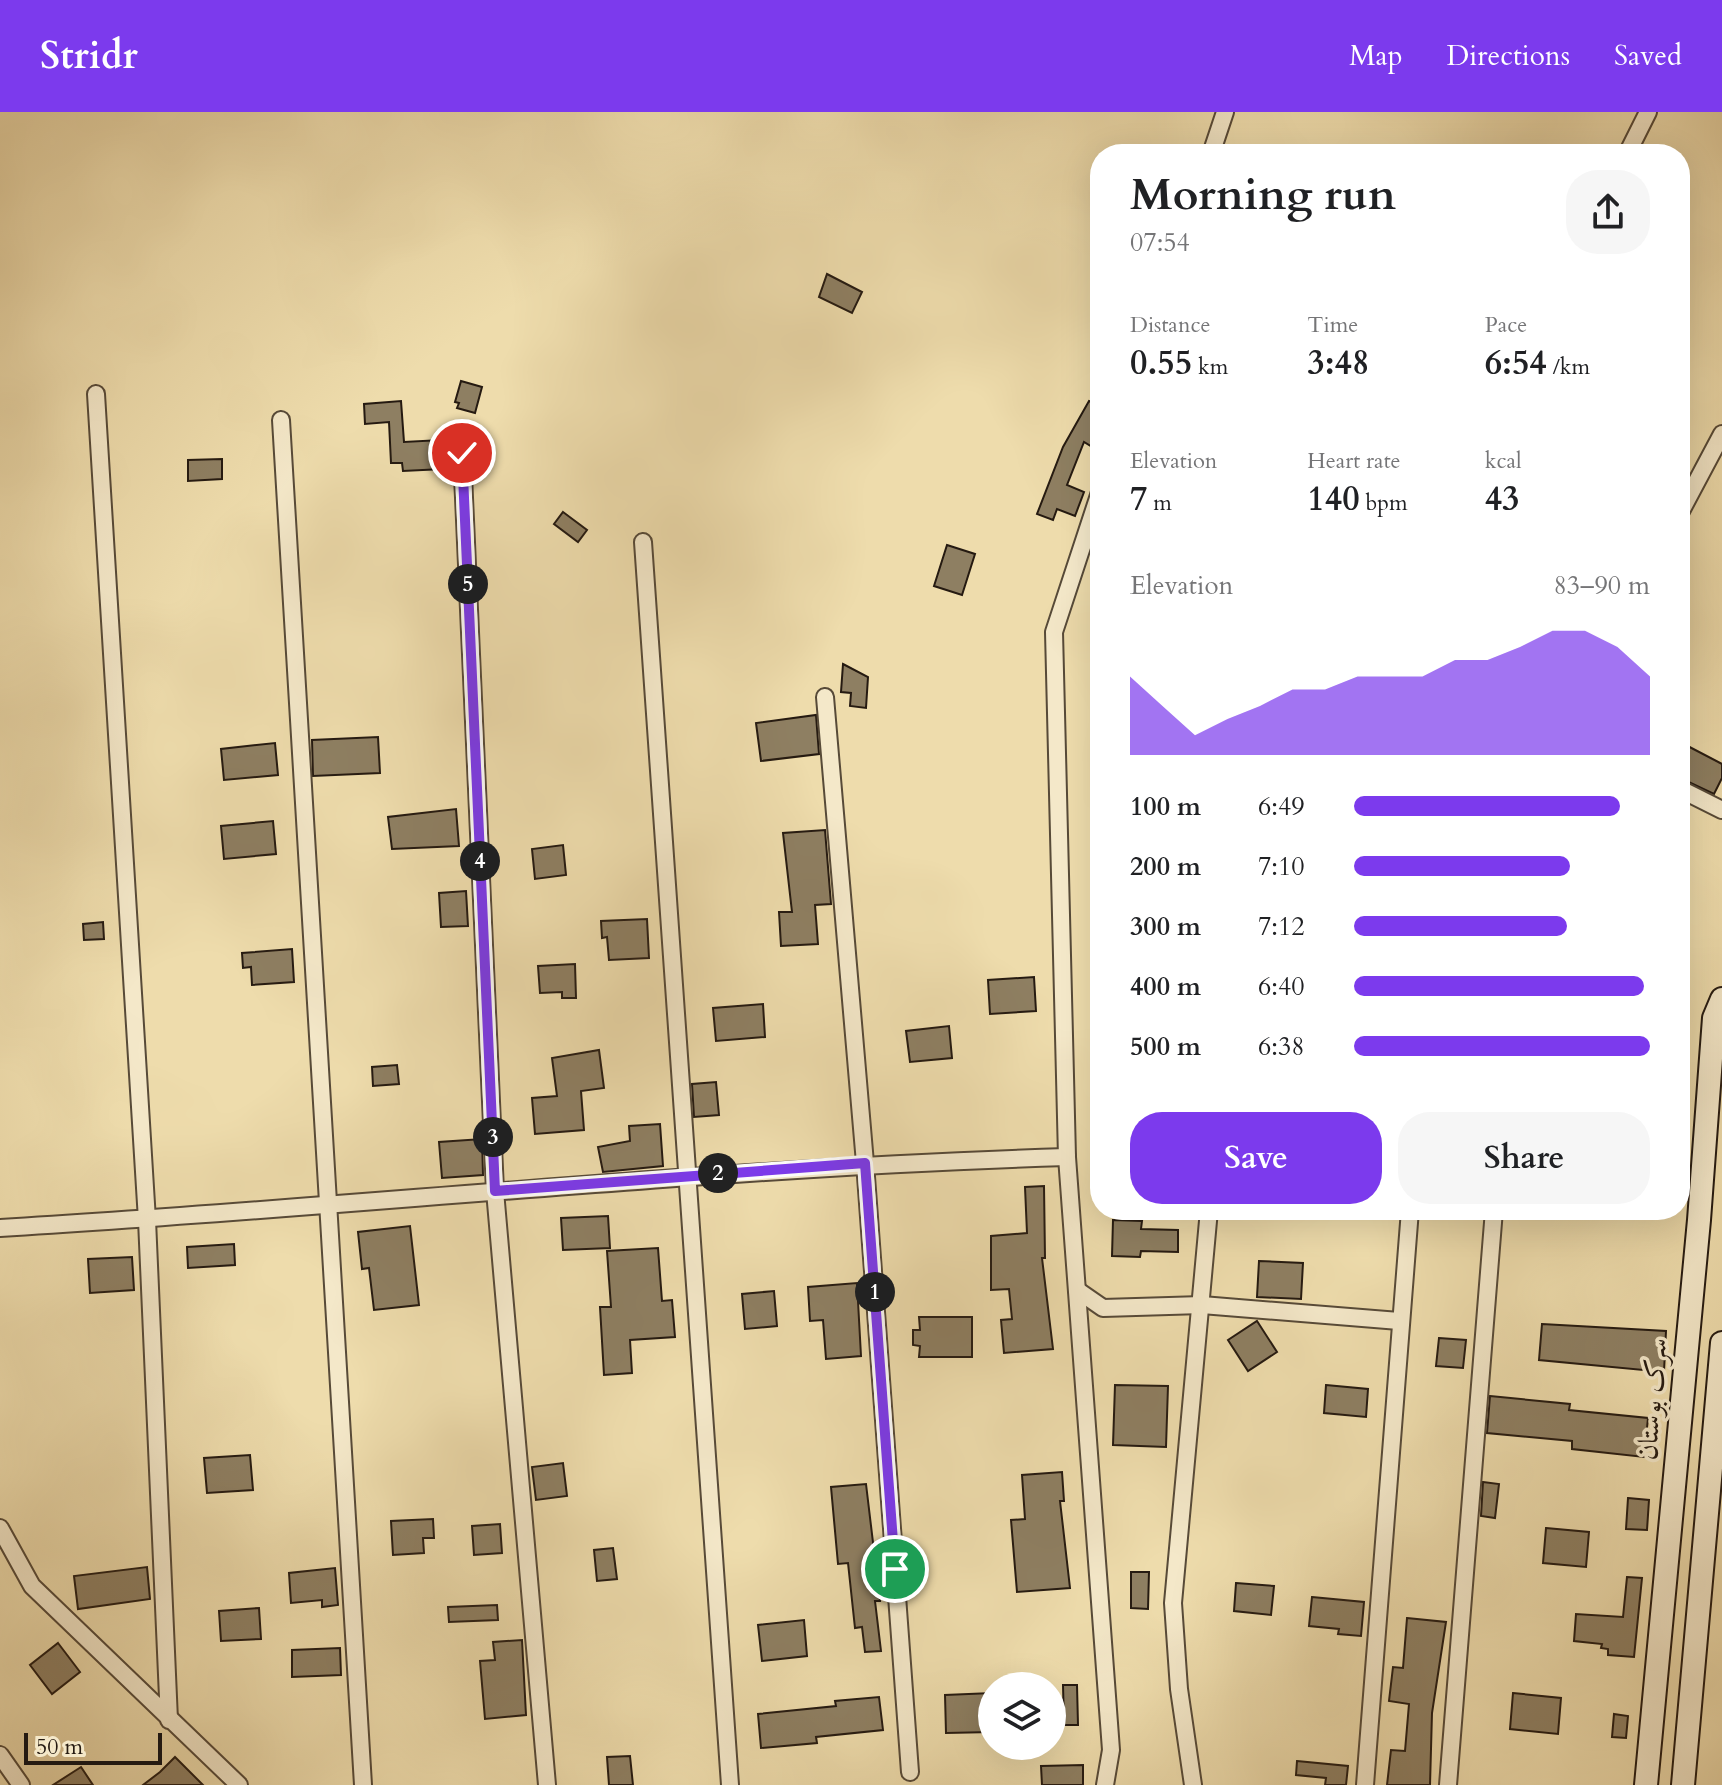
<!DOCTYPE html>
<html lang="en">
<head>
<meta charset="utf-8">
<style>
	body { margin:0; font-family:Cardo,Amiri,serif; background:#f6f6f6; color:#202124; height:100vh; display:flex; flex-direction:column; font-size:30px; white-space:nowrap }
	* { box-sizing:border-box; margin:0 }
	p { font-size:26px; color:#757577 }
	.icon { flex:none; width:44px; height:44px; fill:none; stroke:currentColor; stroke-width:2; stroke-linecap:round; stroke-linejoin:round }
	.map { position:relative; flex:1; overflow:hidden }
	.panel { position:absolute; left:1090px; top:32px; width:600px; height:1076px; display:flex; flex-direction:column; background:#fff; border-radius:32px; box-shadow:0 8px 32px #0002 }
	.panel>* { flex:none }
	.controls { position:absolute; left:978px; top:1560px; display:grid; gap:16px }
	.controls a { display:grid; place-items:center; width:88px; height:88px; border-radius:50%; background:#fff; box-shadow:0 8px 32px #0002; font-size:40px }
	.scale { position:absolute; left:24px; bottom:20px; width:138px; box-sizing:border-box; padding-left:8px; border:4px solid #251a11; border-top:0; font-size:22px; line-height:28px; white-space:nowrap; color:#251a11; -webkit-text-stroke:6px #f4e8c9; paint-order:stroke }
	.pin { position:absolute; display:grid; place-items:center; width:68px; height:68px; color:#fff; margin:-34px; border:4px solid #fff; border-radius:50%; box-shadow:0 2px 8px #0007 }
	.km { position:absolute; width:40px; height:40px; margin:-20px; border-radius:50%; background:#222; color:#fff; font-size:22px; line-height:40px; text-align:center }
	.round { display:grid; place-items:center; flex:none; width:84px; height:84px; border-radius:32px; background:#f6f6f6 }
	.overview { display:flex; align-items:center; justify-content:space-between; height:136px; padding:0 40px }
	h1 { font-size:44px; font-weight:700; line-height:60px }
	.figures { display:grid; grid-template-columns:repeat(3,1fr); gap:12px; height:136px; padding:8px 40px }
	.figures div { display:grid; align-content:center }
	.figures b { font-size:34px; font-weight:700 }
	.figures small { font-size:22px; font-weight:400 }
	.figures p { font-size:22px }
	.chart { height:224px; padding:16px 40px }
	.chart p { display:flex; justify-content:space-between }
	.chart svg { width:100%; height:144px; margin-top:8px; fill:#7c3aed; opacity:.7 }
	.button { display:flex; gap:16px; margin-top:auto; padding:16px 40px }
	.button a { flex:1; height:92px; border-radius:32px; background:#7c3aed; color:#fff; font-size:32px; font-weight:700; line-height:92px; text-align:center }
	.button a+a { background:#f6f6f6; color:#202124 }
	ul { padding:0 40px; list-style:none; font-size:26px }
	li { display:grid; grid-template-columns:128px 96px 1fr; align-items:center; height:60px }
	li i { height:20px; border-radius:10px; background:#7c3aed }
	header { display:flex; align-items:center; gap:48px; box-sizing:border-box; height:112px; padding:0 40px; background:#7c3aed; color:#fff }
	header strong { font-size:38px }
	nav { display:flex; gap:44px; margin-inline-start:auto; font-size:28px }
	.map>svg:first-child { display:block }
	.building { fill:#8e7f62; stroke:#251a11; stroke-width:2 }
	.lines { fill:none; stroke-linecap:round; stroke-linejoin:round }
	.street-casing { stroke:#574a38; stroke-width:20 }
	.secondary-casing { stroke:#251a11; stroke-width:26 }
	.street { stroke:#f4e8c9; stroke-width:16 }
	.secondary { stroke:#f4e8c9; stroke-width:22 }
	.route-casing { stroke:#fff; stroke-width:16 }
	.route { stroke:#7c3aed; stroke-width:10 }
	.labels { text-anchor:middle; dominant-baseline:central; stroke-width:7; stroke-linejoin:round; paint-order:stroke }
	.street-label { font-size:28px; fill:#251a11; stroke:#f4e8c9 }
</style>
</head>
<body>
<header>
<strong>Stridr</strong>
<nav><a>Map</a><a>Directions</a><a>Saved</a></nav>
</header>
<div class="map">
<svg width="1722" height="1673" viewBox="0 0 1722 1673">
	<rect width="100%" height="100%" fill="#eedcac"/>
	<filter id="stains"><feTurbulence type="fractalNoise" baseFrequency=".0025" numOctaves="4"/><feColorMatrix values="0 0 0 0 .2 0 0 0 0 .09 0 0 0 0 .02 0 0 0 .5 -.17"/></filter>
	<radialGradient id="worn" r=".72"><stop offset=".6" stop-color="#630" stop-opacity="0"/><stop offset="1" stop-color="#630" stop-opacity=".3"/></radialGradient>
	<g class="building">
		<path d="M827 162 862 180 852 201 819 185Z"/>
		<path d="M461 269 482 275 475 301 457 296 459 291 455 290Z"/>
		<path d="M401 289 404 330 441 328 443 357 403 359 402 351H391L389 310 365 312 364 292Z"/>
		<path d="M1089 289 1098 293 1095 300 1100 302V324L1094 336 1084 330 1067 373 1084 380 1075 404 1057 397 1053 408 1037 402 1063 335Z"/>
		<path d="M222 347V367L188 369V348Z"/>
		<path d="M563 400 587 418 578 430 554 412Z"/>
		<path d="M947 433 975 442 962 483 934 474Z"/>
		<path d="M843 552 868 565 866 596 850 594 851 581 841 580Z"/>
		<path d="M816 603 819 642 761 649 756 611Z"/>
		<path d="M378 625 380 661 313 664 312 628Z"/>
		<path d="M1680 630 1722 652V666L1714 682 1680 666Z"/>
		<path d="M275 631 278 663 224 668 221 637Z"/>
		<path d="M456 697 459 734 392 737 388 705Z"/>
		<path d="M273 709 276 742 224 747 221 714Z"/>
		<path d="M825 718 831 792 815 793 818 832 781 834 779 800H792L783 721Z"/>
		<path d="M563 733 566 763 535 767 532 737Z"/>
		<path d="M466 779 468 814 441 815 439 781Z"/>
		<path d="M647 807 649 846 609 848 607 825 602 826 601 809Z"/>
		<path d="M103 810 104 827 84 828 83 812Z"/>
		<path d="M292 837 294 870 252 873 251 855 243 856 242 841Z"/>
		<path d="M575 852 576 886H562V880L540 881 538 854Z"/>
		<path d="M1034 865 1036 899 990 902 988 868Z"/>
		<path d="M763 892 765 925 716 929 713 896Z"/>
		<path d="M949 914 952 946 910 950 906 919Z"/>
		<path d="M599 938 604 976 581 979 584 1018 535 1022 532 986 557 984 552 946Z"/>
		<path d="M397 953 399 972 373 974 372 955Z"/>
		<path d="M716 970 719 1003 694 1005 692 972Z"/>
		<path d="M660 1012 663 1054 603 1060 598 1035 630 1029 629 1014Z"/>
		<path d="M482 1027 483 1063 442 1066 439 1030Z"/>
		<path d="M1044 1074 1045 1146H1042L1053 1237 1004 1241 1001 1208 1012 1207 1009 1177 991 1178V1124L1027 1121 1025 1075Z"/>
		<path d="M608 1104 610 1136 563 1138 561 1106Z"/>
		<path d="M1113 1108 1142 1109 1141 1117 1178 1118V1140L1141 1139 1140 1145 1112 1144Z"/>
		<path d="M410 1114 419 1193 374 1198 369 1156 362 1157 358 1120Z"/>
		<path d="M234 1132 235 1153 188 1156 187 1135Z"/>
		<path d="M658 1136 662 1189 672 1188 675 1225 630 1228 632 1261 604 1263 600 1195H611L607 1139Z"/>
		<path d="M132 1145 134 1178 90 1181 88 1147Z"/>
		<path d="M1259 1149 1303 1151 1301 1187 1257 1185Z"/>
		<path d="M857 1171 861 1244 826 1247 823 1208 810 1209 808 1175Z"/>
		<path d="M774 1179 777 1214 745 1217 742 1182Z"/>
		<path d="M919 1205H972V1245H919L920 1234 913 1233V1218H920Z"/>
		<path d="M1257 1209 1277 1240 1248 1259 1228 1228Z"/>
		<path d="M1542 1212 1666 1219 1664 1260 1539 1248Z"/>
		<path d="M1439 1226 1466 1228 1463 1256 1436 1254Z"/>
		<path d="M1115 1273 1168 1274 1166 1335 1113 1333Z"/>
		<path d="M1326 1273 1368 1277 1366 1305 1324 1301Z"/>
		<path d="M1490 1284 1570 1292 1569 1298 1648 1306 1644 1345 1572 1337V1329L1487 1321Z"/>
		<path d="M250 1343 253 1378 207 1381 204 1346Z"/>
		<path d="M563 1351 567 1384 536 1388 532 1355Z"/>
		<path d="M1062 1360 1064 1389H1060L1070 1476 1017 1480 1011 1408 1025 1407 1022 1363Z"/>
		<path d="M1483 1370 1499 1372 1495 1406 1481 1404Z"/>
		<path d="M866 1372 880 1489H875L881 1539 865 1540 862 1515 855 1516 848 1451 838 1452 831 1375Z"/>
		<path d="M1628 1386 1649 1388 1647 1418 1626 1417Z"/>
		<path d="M433 1407 434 1426H423L424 1441 393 1443 391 1409Z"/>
		<path d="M500 1412 502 1441 474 1443 472 1414Z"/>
		<path d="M1546 1416 1589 1420 1586 1455 1543 1451Z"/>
		<path d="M613 1436 617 1467 597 1469 594 1438Z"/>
		<path d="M147 1455 150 1487 78 1497 74 1464Z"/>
		<path d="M335 1456 338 1493 322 1495V1488L291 1491 289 1461Z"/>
		<path d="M1131 1460H1149L1148 1497 1131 1496Z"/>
		<path d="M1627 1465 1642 1466 1634 1545 1608 1543V1537L1601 1536 1602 1532 1574 1529 1576 1502 1623 1505Z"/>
		<path d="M1236 1471 1274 1474 1271 1503 1234 1499Z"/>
		<path d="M1312 1485 1364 1490 1361 1524 1338 1522 1339 1517 1309 1514Z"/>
		<path d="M497 1493 498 1508 449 1510 448 1495Z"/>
		<path d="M259 1496 261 1527 221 1529 219 1499Z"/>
		<path d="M1407 1506 1446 1510 1432 1601 1430 1673H1387L1391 1638 1405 1639 1409 1592 1389 1589 1393 1555 1403 1556Z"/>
		<path d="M804 1508 807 1544 762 1549 758 1513Z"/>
		<path d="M522 1528 526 1603 485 1607 480 1549 495 1548 493 1530Z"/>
		<path d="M58 1531 80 1560 52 1582 30 1553Z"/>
		<path d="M340 1536 341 1563 292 1565V1538Z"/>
		<path d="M1063 1573H1077L1078 1613H1064Z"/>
		<path d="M992 1581V1620L946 1621 945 1583Z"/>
		<path d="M1513 1581 1561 1586 1558 1622 1510 1617Z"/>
		<path d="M879 1585 883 1618 816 1625 817 1631 761 1636 758 1602 836 1594 835 1589Z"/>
		<path d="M1614 1602 1628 1604 1626 1626 1612 1625Z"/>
		<path d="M630 1644 633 1673H609L607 1645Z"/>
		<path d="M175 1645 203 1673H143L160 1660Z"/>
		<path d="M1297 1649 1348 1654 1346 1673H1325L1326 1666 1296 1663Z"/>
		<path d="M1083 1653V1673H1042L1041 1654Z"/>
		<path d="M81 1655 93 1673H53Z"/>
	</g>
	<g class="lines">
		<defs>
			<g id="street">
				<path d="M1211 42 1225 0"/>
				<path d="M1627 42 1648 0"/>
				<path d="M96 282 147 1108 169 1608"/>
				<path d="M281 308 363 1673"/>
				<path d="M462 341 495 1079 547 1673"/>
				<path d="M1100 380 1054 520 1067 1045 1111 1638 1105 1673"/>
				<path d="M1680 401 1722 322"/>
				<path d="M643 430 730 1673"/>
				<path d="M825 585 865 1051 910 1660"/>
				<path d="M1680 677 1722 698"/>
				<path d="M0 1116C356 1095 710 1056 1067 1045"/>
				<path d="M1077 1178 1103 1196 1202 1193 1399 1209"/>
				<path d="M0 1416 32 1474 239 1673"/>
				<path d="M0 1643 21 1673"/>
				<path d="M1193 1673 1179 1577 1173 1491 1209 1098"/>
				<path d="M1365 1673 1410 1098"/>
				<path d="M1448 1673 1494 1098"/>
			</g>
			<g id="secondary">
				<path d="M1646 1673 1699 1108 1714 906 1722 887"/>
				<path d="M1683 1673 1722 1231"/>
			</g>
		</defs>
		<use href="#street" class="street-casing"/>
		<use href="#secondary" class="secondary-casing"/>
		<use href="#street" class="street"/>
		<use href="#secondary" class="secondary"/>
	</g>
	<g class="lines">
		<defs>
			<path id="route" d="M462 341 495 1079 865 1051 895 1457"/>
		</defs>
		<use href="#route" class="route-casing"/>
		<use href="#route" class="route"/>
	</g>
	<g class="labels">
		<g class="street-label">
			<text transform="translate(1652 1287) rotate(-85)">سرک بوستان</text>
		</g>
	</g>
	<rect width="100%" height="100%" filter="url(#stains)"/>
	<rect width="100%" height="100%" fill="url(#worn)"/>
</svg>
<div class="controls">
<a><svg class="icon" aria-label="layers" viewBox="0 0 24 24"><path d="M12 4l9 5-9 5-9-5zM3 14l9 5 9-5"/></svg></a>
</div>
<div class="scale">50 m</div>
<div class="pin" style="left:895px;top:1457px;background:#1e9e55"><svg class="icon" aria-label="arrive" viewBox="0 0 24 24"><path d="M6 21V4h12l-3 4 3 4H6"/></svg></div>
<div class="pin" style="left:462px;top:341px;background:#d93025"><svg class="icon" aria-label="check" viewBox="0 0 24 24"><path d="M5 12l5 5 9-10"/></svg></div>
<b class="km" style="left:875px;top:1180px">1</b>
<b class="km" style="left:718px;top:1061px">2</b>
<b class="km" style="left:493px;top:1025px">3</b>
<b class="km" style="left:480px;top:749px">4</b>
<b class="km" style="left:468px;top:472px">5</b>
<section class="panel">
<div class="overview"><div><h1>Morning run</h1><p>07:54</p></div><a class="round"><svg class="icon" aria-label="share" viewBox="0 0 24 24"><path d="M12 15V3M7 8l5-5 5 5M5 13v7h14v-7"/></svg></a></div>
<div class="figures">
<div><p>Distance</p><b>0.55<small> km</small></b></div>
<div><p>Time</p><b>3:48</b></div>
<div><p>Pace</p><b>6:54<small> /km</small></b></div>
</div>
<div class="figures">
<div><p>Elevation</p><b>7<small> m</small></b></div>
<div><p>Heart rate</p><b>140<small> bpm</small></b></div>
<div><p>kcal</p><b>43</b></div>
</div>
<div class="chart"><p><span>Elevation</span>83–90 m</p>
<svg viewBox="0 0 160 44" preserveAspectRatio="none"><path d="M0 44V20L10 29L20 38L30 33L40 29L50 24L60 24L70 20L80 20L90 20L100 15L110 15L120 11L130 6L140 6L150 11L160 20V44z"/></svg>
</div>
<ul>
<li><b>100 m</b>6:49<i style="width:90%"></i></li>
<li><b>200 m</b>7:10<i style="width:73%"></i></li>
<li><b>300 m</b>7:12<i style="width:72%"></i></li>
<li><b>400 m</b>6:40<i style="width:98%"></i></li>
<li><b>500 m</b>6:38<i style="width:100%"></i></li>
</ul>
<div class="button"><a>Save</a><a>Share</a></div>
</section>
</div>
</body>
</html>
